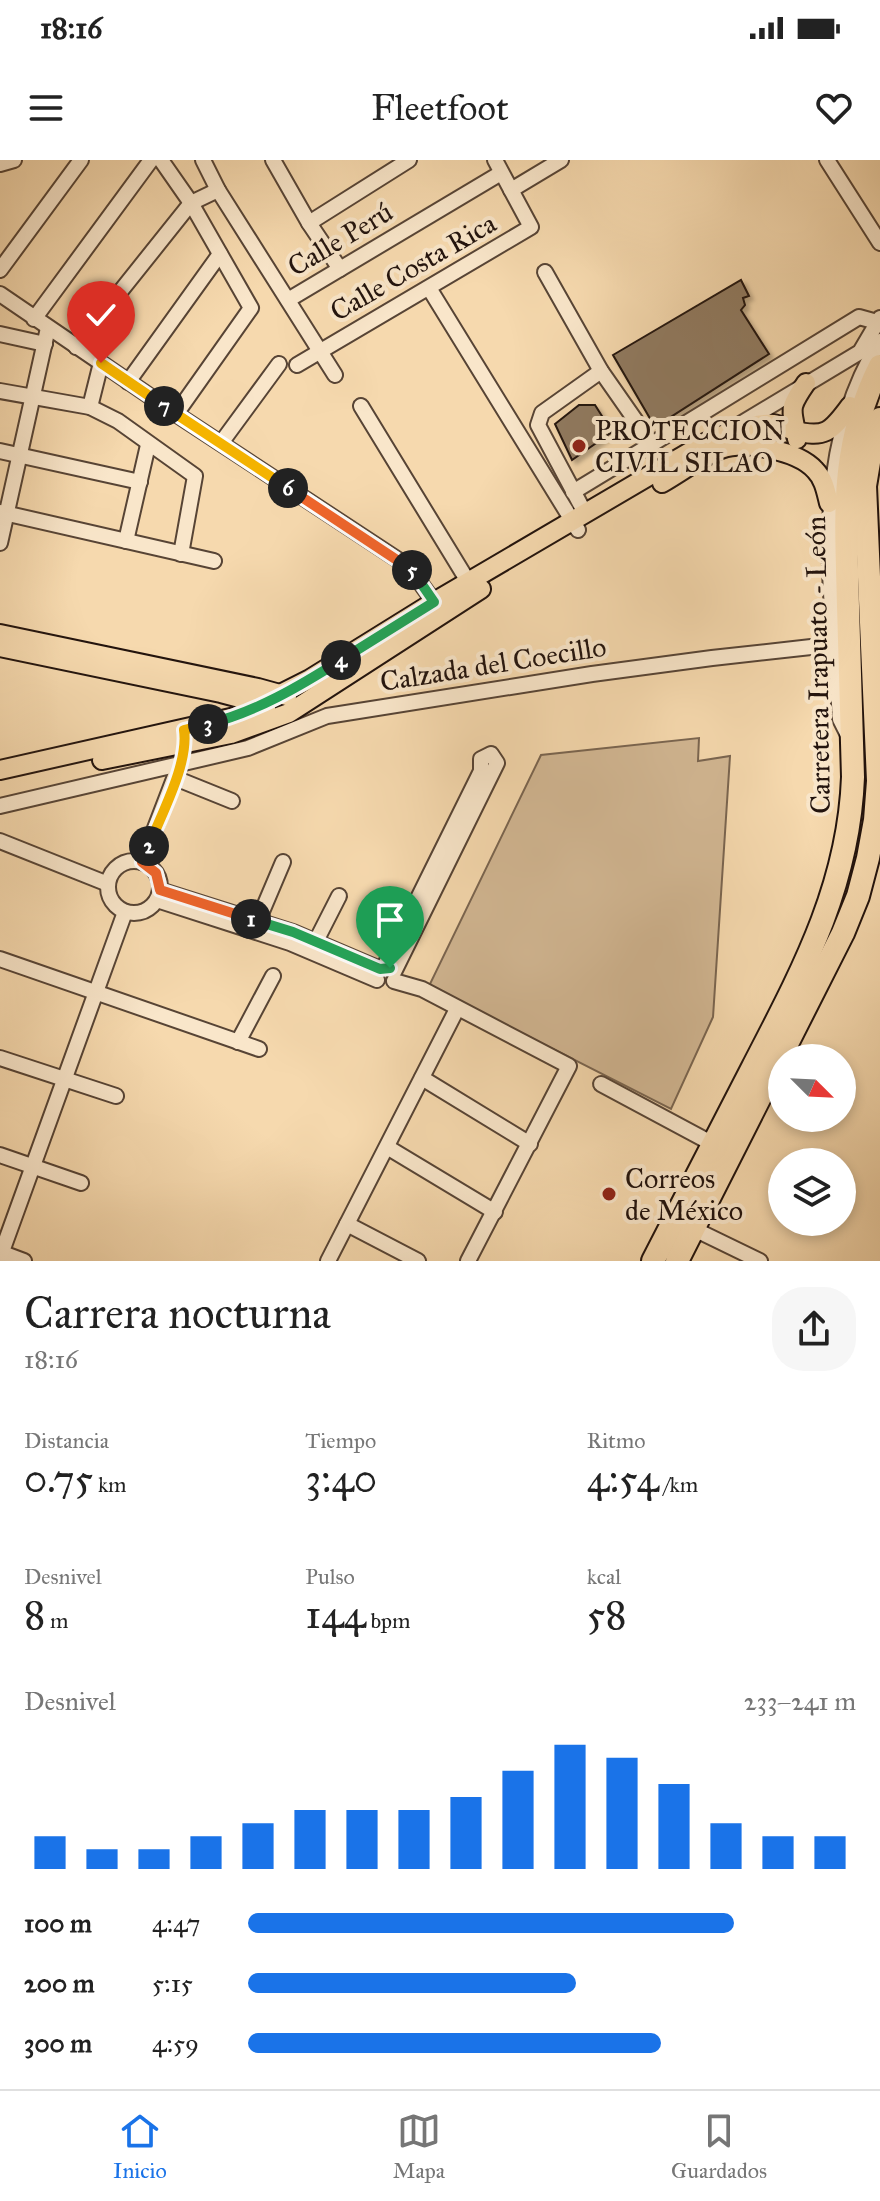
<!DOCTYPE html>
<html lang="es">
<head>
<meta charset="utf-8">
<style>
	body { margin:0; font-family:"IM FELL Great Primer",serif; background:#f6f6f6; color:#222; height:100vh; display:flex; flex-direction:column; font-size:30px; white-space:nowrap }
	* { box-sizing:border-box; margin:0 }
	p { font-size:26px; color:#767676 }
	.icon { flex:none; width:44px; height:44px; fill:none; stroke:currentColor; stroke-width:2; stroke-linecap:round; stroke-linejoin:round }
	.map { position:relative; height:1101px; overflow:hidden }
	.side { display:flex; flex-direction:column; background:#fff; flex:1 }
	.side>* { flex:none }
	.needle { width:52px; rotate:114deg }
	.controls { position:absolute; left:768px; top:884px; display:grid; gap:16px }
	.controls a { display:grid; place-items:center; width:88px; height:88px; border-radius:50%; background:#fff; box-shadow:0 4px 12px #0003; font-size:40px }
	.pin { position:absolute; display:grid; place-items:center; width:68px; height:68px; color:#fff; margin:-82px -34px; border-radius:50% 50% 50% 0; rotate:-45deg; box-shadow:0 0 8px #0007 }
	.pin .icon { rotate:45deg }
	.km { position:absolute; width:40px; height:40px; margin:-20px; border-radius:50%; background:#222; color:#fff; font-size:22px; line-height:40px; text-align:center }
	.round { display:grid; place-items:center; flex:none; width:84px; height:84px; border-radius:32px; background:#f6f6f6 }
	.head { display:flex; align-items:center; justify-content:space-between; height:136px; padding:0 24px }
	h1 { font-size:44px; font-weight:600; line-height:60px }
	.metrics { display:grid; grid-template-columns:repeat(3,1fr); gap:12px; height:136px; padding:8px 24px }
	.metrics div { display:grid; align-content:center }
	.metrics b { font-size:40px; font-weight:600 }
	.metrics small { font-size:22px; font-weight:400 }
	.metrics p { font-size:22px }
	.chart { height:224px; padding:16px 24px }
	.chart p { display:flex; justify-content:space-between }
	.chart svg { width:100%; height:144px; margin-top:8px; stroke:#1a73e8; stroke-width:6 }
	ul { padding:0 24px; list-style:none; font-size:26px }
	li { display:grid; grid-template-columns:128px 96px 1fr; align-items:center; height:60px }
	li i { height:20px; border-radius:10px; background:#1a73e8 }
	.status { display:flex; justify-content:space-between; align-items:center; height:56px; padding:0 40px; background:#fff; direction:ltr }
	.status svg { height:22px; fill:currentColor }
	header { display:flex; justify-content:space-between; align-items:center; height:104px; padding:0 24px; background:#fff; font-size:36px; font-weight:600 }
	.menu { display:flex; justify-content:space-around; align-items:center; height:112px; border-top:2px solid #e0e0e0; background:#fff; font-size:22px; color:#767676 }
	.menu a { display:grid; justify-items:center; gap:4px }
	.menu .selected { color:#1a73e8 }
	.map>svg:first-child { display:block }
	.green { fill:#d2b793; stroke:#7a6550; stroke-width:2 }
	.building { fill:#907a61; stroke:#22130d; stroke-width:2; filter:url(#shadow) }
	.lines { fill:none; stroke-linecap:round; stroke-linejoin:round }
	.minor-casing { stroke:#574435; stroke-width:18 }
	.major-casing { stroke:#22130d; stroke-width:22 }
	.highway-casing { stroke:#22130d; stroke-width:26 }
	.minor { stroke:#f9e6ca; stroke-width:14 }
	.major { stroke:#f6d9ae; stroke-width:18 }
	.highway { stroke:#f6d9ae; stroke-width:22 }
	.split-1-casing { stroke:#fff; stroke-width:16 }
	.split-2-casing { stroke:#fff; stroke-width:16 }
	.split-3-casing { stroke:#fff; stroke-width:16 }
	.split-4-casing { stroke:#fff; stroke-width:16 }
	.split-5-casing { stroke:#fff; stroke-width:16 }
	.split-6-casing { stroke:#fff; stroke-width:16 }
	.split-7-casing { stroke:#fff; stroke-width:16 }
	.split-8-casing { stroke:#fff; stroke-width:16 }
	.split-1 { stroke:#22a559; stroke-width:10 }
	.split-2 { stroke:#f0652b; stroke-width:10 }
	.split-3 { stroke:#f5b400; stroke-width:10 }
	.split-4 { stroke:#22a559; stroke-width:10 }
	.split-5 { stroke:#22a559; stroke-width:10 }
	.split-6 { stroke:#f0652b; stroke-width:10 }
	.split-7 { stroke:#f5b400; stroke-width:10 }
	.split-8 { stroke:#f5b400; stroke-width:10 }
	.poi-dot { fill:#8f2418; stroke:#f9e6ca; stroke-width:3 }
	.labels { text-anchor:middle; dominant-baseline:central; stroke-width:8; stroke-linejoin:round; paint-order:stroke }
	.street-label { font-size:28px; fill:#22130d; stroke:#f9e6ca }
	.poi-label { font-size:28px; fill:#22130d; stroke:#f9e6ca; text-anchor:start }
</style>
</head>
<body>
<div class="status"><b>18:16</b><svg viewBox="0 0 49 12"><path d="M0 12V9h3v3zM5 12V6h3v6zM10 12V3h3v9zM15 12V0h3v12zM26 1h20v11H26zM47 4h2v5h-2z"/></svg></div>
<header><svg class="icon" aria-label="menu" viewBox="0 0 24 24"><path d="M4 6h16M4 12h16M4 18h16"/></svg>Fleetfoot<svg class="icon" aria-label="heart" viewBox="0 0 24 24"><path d="M12 20l-8-8c-3-5 5-10 8-4 3-6 11-1 8 4z"/></svg></header>
<div class="map">
<svg width="880" height="1101" viewBox="0 0 880 1101">
	<defs>
		<filter id="shadow"><feDropShadow dx="4" dy="4" stdDeviation="2" flood-color="#0004"/></filter>
	</defs>
	<rect width="100%" height="100%" fill="#f6d9ae"/>
	<filter id="stains"><feTurbulence type="fractalNoise" baseFrequency=".0025" numOctaves="4"/><feColorMatrix values="0 0 0 0 .2 0 0 0 0 .09 0 0 0 0 .02 0 0 0 .5 -.17"/></filter>
	<radialGradient id="worn" r=".72"><stop offset=".6" stop-color="#630" stop-opacity="0"/><stop offset="1" stop-color="#630" stop-opacity=".3"/></radialGradient>
	<path class="green" d="M699 578 698 601 730 596 713 857 671 949 429 826 541 595Z"/>
	<g class="building">
		<path d="M741 120 749 136 743 138 745 145 741 150 769 194 655 267 613 195Z"/>
		<path d="M579 245H595L612 272 572 300 555 264Z"/>
	</g>
	<g class="lines">
		<defs>
			<g id="minor">
				<path d="M161 0 191 43 251 148 176 254"/>
				<path d="M203 0 218 30 335 215"/>
				<path d="M273 0 309 63 340 109"/>
				<path d="M827 0 880 83"/>
				<path d="M0 4 14 0"/>
				<path d="M511 30 561 0"/>
				<path d="M309 63 409 0"/>
				<path d="M0 110 81 0"/>
				<path d="M545 112 601 211 652 284 573 332"/>
				<path d="M429 128 578 370"/>
				<path d="M0 134 176 254 409 407 434 442"/>
				<path d="M288 140 501 13"/>
				<path d="M34 159 151 0"/>
				<path d="M0 174 45 184"/>
				<path d="M76 187 191 43 218 30"/>
				<path d="M297 205 531 67 495 0"/>
				<path d="M128 222 220 94"/>
				<path d="M0 231 90 247 118 261 195 316 181 394"/>
				<path d="M361 246 469 423"/>
				<path d="M90 247 101 203"/>
				<path d="M737 266 860 192 880 158"/>
				<path d="M221 283 279 204"/>
				<path d="M652 284 859 157 877 162"/>
				<path d="M0 291 140 322"/>
				<path d="M0 352 214 401"/>
				<path d="M585 353 538 265 542 253 601 211"/>
				<path d="M126 381 148 285"/>
				<path d="M0 383 48 168"/>
				<path d="M849 577 840 559C832 430 808 297 880 181"/>
				<path d="M175 618 232 641"/>
				<path d="M0 646 248 588 327 556 592 514 712 498 820 486 835 473"/>
				<path d="M0 681 108 724"/>
				<circle cx="134" cy="727" r="26"/>
				<path d="M142 702 182 598"/>
				<path d="M160 730 293 772 380 809"/>
				<path d="M157 740 290 783 377 820"/>
				<path d="M255 768 283 702"/>
				<path d="M312 789 339 736"/>
				<path d="M0 799 259 889"/>
				<path d="M384 807 481 611V599L491 594 497 603 394 812"/>
				<path d="M394 821 422 829 569 906 468 1101"/>
				<path d="M238 882 273 816"/>
				<path d="M0 898 116 936"/>
				<path d="M422 918 530 984"/>
				<path d="M601 924 713 984"/>
				<path d="M387 987 495 1052"/>
				<path d="M0 995 81 1023"/>
				<path d="M347 1064 418 1101"/>
				<path d="M694 1069 760 1101"/>
				<path d="M0 1092 24 1101"/>
				<path d="M0 1097 125 752"/>
				<path d="M328 1101 457 849"/>
			</g>
			<g id="major">
				<path d="M797 279C793 248 786 252 806 223"/>
				<path d="M662 323C681 312 701 297 721 289 745 280 798 291 815 310 824 319 826 331 829 343"/>
				<path d="M0 474 258 528 287 536"/>
				<path d="M0 487 221 533 255 542 266 548"/>
				<path d="M102 600 231 574 289 553 481 429"/>
				<path d="M0 610 235 557 310 519 434 442 705 283C724 274 751 262 773 264 779 265 786 268 792 270 825 279 831 272 850 246"/>
			</g>
			<g id="highway">
				<path d="M653 1101C687 1036 720 971 753 907 802 812 849 726 853 617 851 560 850 503 848 446 846 357 839 288 880 206"/>
				<path d="M677 1101 843 773 858 736 868 698 875 660 878 621 865 326 872 284 880 259"/>
			</g>
		</defs>
		<use href="#minor" class="minor-casing"/>
		<use href="#major" class="major-casing"/>
		<use href="#highway" class="highway-casing"/>
		<use href="#minor" class="minor"/>
		<use href="#major" class="major"/>
		<use href="#highway" class="highway"/>
	</g>
	<g class="lines">
		<defs>
			<path id="split-1" d="M251 759 293 772 380 809 390 808"/>
			<path id="split-2" d="M149 686 142 702 156 713 160 730 251 759"/>
			<path id="split-3" d="M149 686C161 654 189 604 184 570L208 564"/>
			<path id="split-4" d="M208 564C256 552 300 526 341 500"/>
			<path id="split-5" d="M341 500 434 442 412 410"/>
			<path id="split-6" d="M288 328 412 410"/>
			<path id="split-7" d="M164 246 288 328"/>
			<path id="split-8" d="M101 203 164 246"/>
		</defs>
		<use href="#split-1" class="split-1-casing"/>
		<use href="#split-2" class="split-2-casing"/>
		<use href="#split-3" class="split-3-casing"/>
		<use href="#split-4" class="split-4-casing"/>
		<use href="#split-5" class="split-5-casing"/>
		<use href="#split-6" class="split-6-casing"/>
		<use href="#split-7" class="split-7-casing"/>
		<use href="#split-8" class="split-8-casing"/>
		<use href="#split-1" class="split-1"/>
		<use href="#split-2" class="split-2"/>
		<use href="#split-3" class="split-3"/>
		<use href="#split-4" class="split-4"/>
		<use href="#split-5" class="split-5"/>
		<use href="#split-6" class="split-6"/>
		<use href="#split-7" class="split-7"/>
		<use href="#split-8" class="split-8"/>
	</g>
	<g class="poi-dot">
		<circle cx="579" cy="286" r="8"/>
		<circle cx="609" cy="1034" r="8"/>
	</g>
	<g class="labels">
		<g class="street-label">
			<text transform="translate(340 79) rotate(-31)">Calle Perú</text>
			<text transform="translate(413 107) rotate(-30)">Calle Costa Rica</text>
			<text transform="translate(493 504) rotate(-9)">Calzada del Coecillo</text>
			<text transform="translate(818 505) rotate(-91)">Carretera Irapuato - León</text>
		</g>
		<g class="poi-label">
			<text x="595" y="270">PROTECCION<tspan x="595" dy="32">CIVIL SILAO</tspan></text>
			<text x="625" y="1018">Correos<tspan x="625" dy="32">de México</tspan></text>
		</g>
	</g>
	<rect width="100%" height="100%" filter="url(#stains)"/>
	<rect width="100%" height="100%" fill="url(#worn)"/>
</svg>
<div class="controls">
<a><svg class="needle" viewBox="-14 -14 28 28"><path d="M0-13l5 13h-10z" fill="#e53935"/><path d="M0 13l5-13h-10z" fill="#767676"/></svg></a>
<a><svg class="icon" aria-label="layers" viewBox="0 0 24 24"><path d="M12 4l9 5-9 5-9-5zM3 14l9 5 9-5"/></svg></a>
</div>
<div class="pin" style="left:390px;top:808px;background:#1e9e55"><svg class="icon" aria-label="arrive" viewBox="0 0 24 24"><path d="M6 21V4h12l-3 4 3 4H6"/></svg></div>
<div class="pin" style="left:101px;top:203px;background:#d93025"><svg class="icon" aria-label="check" viewBox="0 0 24 24"><path d="M5 12l5 5 9-10"/></svg></div>
<b class="km" style="left:251px;top:759px">1</b>
<b class="km" style="left:149px;top:686px">2</b>
<b class="km" style="left:208px;top:564px">3</b>
<b class="km" style="left:341px;top:500px">4</b>
<b class="km" style="left:412px;top:410px">5</b>
<b class="km" style="left:288px;top:328px">6</b>
<b class="km" style="left:164px;top:246px">7</b>
</div>
<section class="side">
<div class="head"><div><h1>Carrera nocturna</h1><p>18:16</p></div><a class="round"><svg class="icon" aria-label="share" viewBox="0 0 24 24"><path d="M12 15V3M7 8l5-5 5 5M5 13v7h14v-7"/></svg></a></div>
<div class="metrics">
<div><p>Distancia</p><b>0.75<small> km</small></b></div>
<div><p>Tiempo</p><b>3:40</b></div>
<div><p>Ritmo</p><b>4:54<small> /km</small></b></div>
</div>
<div class="metrics">
<div><p>Desnivel</p><b>8<small> m</small></b></div>
<div><p>Pulso</p><b>144<small> bpm</small></b></div>
<div><p>kcal</p><b>58</b></div>
</div>
<div class="chart"><p><span>Desnivel</span>233–241 m</p>
<svg viewBox="0 0 160 44" preserveAspectRatio="none"><path d="M5 44V34M15 44V38M25 44V38M35 44V34M45 44V30M55 44V26M65 44V26M75 44V26M85 44V22M95 44V14M105 44V6M115 44V10M125 44V18M135 44V30M145 44V34M155 44V34"/></svg>
</div>
<ul>
<li><b>100 m</b>4:47<i style="width:80%"></i></li>
<li><b>200 m</b>5:15<i style="width:54%"></i></li>
<li><b>300 m</b>4:59<i style="width:68%"></i></li>
</ul>
</section>
<nav class="menu">
<a class="selected"><svg class="icon" aria-label="home" viewBox="0 0 24 24"><path d="M3 11l9-7 9 7M6 9v11h12V9"/></svg>Inicio</a>
<a><svg class="icon" aria-label="map" viewBox="0 0 24 24"><path d="M3 6l6-2 6 2 6-2v14l-6 2-6-2-6 2zM9 4v14M15 6v14"/></svg>Mapa</a>
<a><svg class="icon" aria-label="saved" viewBox="0 0 24 24"><path d="M7 4h10v16l-5-4-5 4z"/></svg>Guardados</a>
</nav>
</body>
</html>
